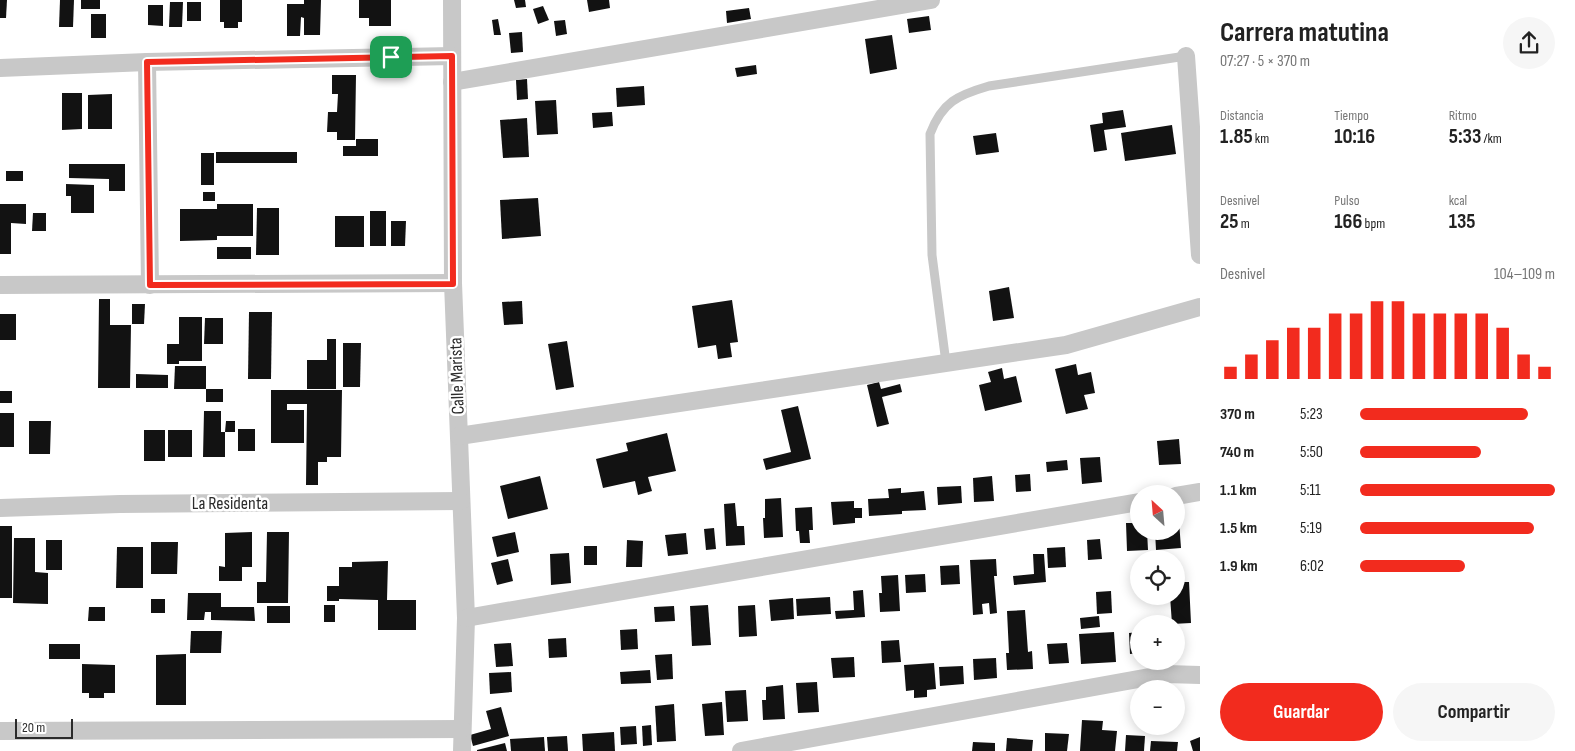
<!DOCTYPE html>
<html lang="es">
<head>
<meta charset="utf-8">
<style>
	body { margin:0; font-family:"Sofia Sans Condensed",sans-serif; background:#f6f6f6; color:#222; height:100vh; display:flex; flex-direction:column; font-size:19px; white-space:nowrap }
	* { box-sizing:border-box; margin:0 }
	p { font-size:16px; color:#767676 }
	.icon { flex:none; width:28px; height:28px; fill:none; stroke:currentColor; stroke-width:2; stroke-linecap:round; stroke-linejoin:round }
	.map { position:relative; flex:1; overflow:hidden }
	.details { display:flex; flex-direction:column; background:#fff; width:375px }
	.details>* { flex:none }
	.needle { width:32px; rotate:334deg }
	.controls { position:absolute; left:1130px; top:485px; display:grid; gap:10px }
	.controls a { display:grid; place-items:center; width:55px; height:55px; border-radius:50%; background:#fff; box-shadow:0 2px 12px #0003; font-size:25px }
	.scale { position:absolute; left:15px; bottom:12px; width:58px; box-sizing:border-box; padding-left:5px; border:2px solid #2b2b2b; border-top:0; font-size:14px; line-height:18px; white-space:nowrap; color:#2b2b2b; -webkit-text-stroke:4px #fff; paint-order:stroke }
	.pin { position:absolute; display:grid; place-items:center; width:42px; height:42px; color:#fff; margin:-21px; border-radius:10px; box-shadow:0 2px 8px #0006 }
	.round { display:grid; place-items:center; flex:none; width:52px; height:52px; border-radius:26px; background:#f6f6f6 }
	.head { display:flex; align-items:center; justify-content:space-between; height:85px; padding:0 20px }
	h1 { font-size:28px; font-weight:700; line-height:38px }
	.metrics { display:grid; grid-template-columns:repeat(3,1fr); gap:8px; height:85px; padding:5px 20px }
	.metrics div { display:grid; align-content:center }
	.metrics b { font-size:21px; font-weight:700 }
	.metrics small { font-size:14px; font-weight:400 }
	.metrics p { font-size:14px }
	.chart { height:140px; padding:10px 20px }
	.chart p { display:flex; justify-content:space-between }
	.chart svg { width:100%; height:90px; margin-top:5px; stroke:#f22b1e; stroke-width:6 }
	.action { display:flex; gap:10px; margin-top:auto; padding:10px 20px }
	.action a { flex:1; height:58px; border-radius:30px; background:#f22b1e; color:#fff; font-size:20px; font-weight:700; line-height:58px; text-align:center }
	.action a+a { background:#f6f6f6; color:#222 }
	ul { padding:0 20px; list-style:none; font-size:16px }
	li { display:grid; grid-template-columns:80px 60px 1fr; align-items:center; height:38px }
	li i { height:12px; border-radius:6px; background:#f22b1e }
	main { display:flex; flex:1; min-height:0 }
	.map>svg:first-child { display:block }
	.building { fill:#121212 }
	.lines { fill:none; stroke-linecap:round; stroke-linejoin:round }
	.lane { stroke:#c8c8c8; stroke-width:9 }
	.street { stroke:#c8c8c8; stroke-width:18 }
	.route-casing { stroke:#fff; stroke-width:10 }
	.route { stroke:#f22b1e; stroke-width:6 }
	.labels { text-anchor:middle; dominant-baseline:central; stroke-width:5; stroke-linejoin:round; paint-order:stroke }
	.street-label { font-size:18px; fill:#2b2b2b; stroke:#fff }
</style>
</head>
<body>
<main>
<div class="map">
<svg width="1200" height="751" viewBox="0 0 1200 751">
	<rect width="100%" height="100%" fill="#fff"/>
	<g class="building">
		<path d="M0 0H7L6 18H0Z"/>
		<path d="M60 0H74L73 27H59Z"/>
		<rect x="81" y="0" width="19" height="9"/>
		<path d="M220 0H242V22H238V28H224V22H220Z"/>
		<path d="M304 0H321L320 35H304V18L301 17 300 36H287V4H304Z"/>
		<path d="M359 0H391V26H369V18H359Z"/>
		<path d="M514 0H525L526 7 516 8Z"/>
		<path d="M587 0H609L610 8 589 12Z"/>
		<path d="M170 2H183L182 27H169Z"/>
		<rect x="187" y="2" width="14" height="19"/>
		<path d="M148 5H163V26L148 25Z"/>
		<path d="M543 6 549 20 538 24 533 9Z"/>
		<path d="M749 8 751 19 727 23 726 11Z"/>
		<rect x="91" y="14" width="15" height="24"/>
		<path d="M929 16 931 30 909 33 907 19Z"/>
		<path d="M498 19 501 35H494L492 20Z"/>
		<path d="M565 20 567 34 556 36 554 21Z"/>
		<path d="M522 32 523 52 511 53 509 33Z"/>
		<path d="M892 35 897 69 870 74 865 39Z"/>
		<path d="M756 65 757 74 737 77 735 68Z"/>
		<path d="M332 75H356L355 140H337V132H327L328 112H337L338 94H332Z"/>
		<path d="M527 79 528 99 517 100 516 80Z"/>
		<path d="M644 86 645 105 617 107 616 88Z"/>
		<path d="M62 93H82V129L62 130Z"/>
		<path d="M112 94V129H88V95Z"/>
		<path d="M556 100 558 134 537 135 535 101Z"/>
		<path d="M1123 110 1126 127 1104 130 1107 150 1094 152 1090 125 1103 123 1102 113Z"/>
		<path d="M612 112 613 126 593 128 592 113Z"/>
		<path d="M527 118 529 157 503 158 500 120Z"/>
		<path d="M1172 125 1176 154 1125 161 1121 133Z"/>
		<path d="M996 133 999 152 976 155 973 136Z"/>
		<path d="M356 139H378V156H343V146H356Z"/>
		<rect x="216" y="152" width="81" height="11"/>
		<rect x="201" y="153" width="13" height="32"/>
		<path d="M69 164H125V191H109V179L69 178Z"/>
		<rect x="6" y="171" width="17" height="10"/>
		<path d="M66 184 94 185V213H71V196H66Z"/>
		<rect x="203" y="192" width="12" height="9"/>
		<path d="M538 198 541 236 502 239 500 200Z"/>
		<path d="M0 204H26V224L11 223V254H0Z"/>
		<path d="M217 204H253V236H217V240L180 241V209H217Z"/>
		<path d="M257 208H279V255H256Z"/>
		<rect x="370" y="211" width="16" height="35"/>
		<path d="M33 213H46V231H32Z"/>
		<rect x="335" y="216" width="29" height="31"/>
		<path d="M391 221H406L405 246H391Z"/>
		<rect x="217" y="247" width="34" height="12"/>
		<path d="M1009 287 1014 318 993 321 989 291Z"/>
		<path d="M99 299H110V325H131L130 388H98Z"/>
		<path d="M732 300 738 342 730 343 732 357 718 359 716 345 698 348 692 306Z"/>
		<path d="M522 301 523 324 504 325 502 302Z"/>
		<path d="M132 304H145L144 324H132Z"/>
		<path d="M249 312H272L271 379H248Z"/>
		<rect x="0" y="314" width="16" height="26"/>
		<path d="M179 317H202V361H179V364H167V344H179Z"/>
		<path d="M205 318H223V344H204Z"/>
		<path d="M327 339H336V389H307V360H327Z"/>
		<path d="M567 341 574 387 556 390 548 344Z"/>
		<path d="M343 343H361L360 387H343Z"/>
		<path d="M1076 364 1078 375 1091 372 1095 393 1084 395 1088 409 1066 414 1055 369Z"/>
		<path d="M175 366H206V389H174Z"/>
		<path d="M1002 368 1004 379 1016 376 1022 402 985 411 979 385 991 382 988 372Z"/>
		<path d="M136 374 168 375V388H136Z"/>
		<path d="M879 382 881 389 900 384 902 392 882 397 889 424 877 427 867 385Z"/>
		<rect x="206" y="389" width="17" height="13"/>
		<path d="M271 390H342L341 457H327V462H318V485H306L307 404H287V410H304V443H271Z"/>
		<rect x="0" y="391" width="12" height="12"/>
		<path d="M798 406 811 459 766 470 763 459 791 452 781 410Z"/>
		<path d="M204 411H221V432H225V457H203Z"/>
		<rect x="0" y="413" width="14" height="34"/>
		<path d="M29 421H51L50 454H29Z"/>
		<path d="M226 421H235V432H225Z"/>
		<rect x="238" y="429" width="17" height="22"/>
		<rect x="144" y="430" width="21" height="31"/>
		<rect x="168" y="430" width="24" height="27"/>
		<path d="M667 433 676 471 648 477 652 491 638 495 635 481 603 488 596 459 628 451 626 443Z"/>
		<path d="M1179 439 1181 464 1159 465 1157 441Z"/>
		<path d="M1100 457 1102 482 1082 484 1080 458Z"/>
		<path d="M1067 460 1068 470 1047 472 1046 462Z"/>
		<path d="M1030 474 1031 491 1016 492 1015 475Z"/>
		<path d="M540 476 548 509 508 519 500 486Z"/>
		<path d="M992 476 994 501 974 502 973 478Z"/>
		<path d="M961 486 962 503 938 505 937 487Z"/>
		<path d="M901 488V493L924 491 926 510 902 511V514L869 516 868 499 889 498 888 489Z"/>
		<path d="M781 498 783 537 764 538 763 518H765V499Z"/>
		<path d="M854 501V508H862V518H855V523L833 525 831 502Z"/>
		<path d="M735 503 737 526H744L745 545 726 546 724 504Z"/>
		<path d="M812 507 813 530H809L810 543H800L799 531H796L795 508Z"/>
		<path d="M1176 521H1179L1181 548 1156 550 1155 531H1176Z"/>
		<path d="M1126 523H1139V531H1147L1148 550 1127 551Z"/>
		<rect x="0" y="526" width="12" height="72"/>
		<path d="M714 528 716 549 706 550 704 529Z"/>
		<path d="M252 532V567H242V581H219V566L225 567V533Z"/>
		<path d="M267 532H289L288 603H257V582H266Z"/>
		<path d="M515 532 519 552 497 557 492 537Z"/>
		<path d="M686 533 688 554 668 556 665 535Z"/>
		<path d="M14 538H35V572L48 573V604L13 603Z"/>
		<path d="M1100 539 1102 559 1088 560 1087 540Z"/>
		<rect x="46" y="540" width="16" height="30"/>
		<path d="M627 540 643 541 642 567H626Z"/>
		<path d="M151 542H178L177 574H151Z"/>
		<rect x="584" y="546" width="13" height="19"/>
		<path d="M117 547H143V588H116Z"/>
		<path d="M1065 547 1066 567 1048 568 1047 548Z"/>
		<path d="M569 553 571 583 551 585 550 554Z"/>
		<path d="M1033 554H1044L1046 582 1014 585 1013 576 1034 574Z"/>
		<path d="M508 559 513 581 497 585 491 563Z"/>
		<path d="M996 559 997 576H994L997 613 990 614 989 603 982 604 983 614 973 615 970 560Z"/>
		<path d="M388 561 387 600H416V630H378V600L339 599V601H327V586H339V567H352V562Z"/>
		<path d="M959 565 960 584 941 585 940 566Z"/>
		<path d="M925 574 926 592 906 593 905 575Z"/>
		<path d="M898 575 900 611 880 612 879 593H882L881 576Z"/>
		<path d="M1176 582H1189L1191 623 1172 624 1170 596H1176Z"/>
		<path d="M863 590 865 617 836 619 835 611 854 610 853 591Z"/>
		<path d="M1111 591 1112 613 1097 614 1096 592Z"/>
		<path d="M188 593H221V607H254L255 621 211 620V612H205L204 620H187Z"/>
		<path d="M830 597 831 614 797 616 796 599Z"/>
		<path d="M793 598 794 619 771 621 769 600Z"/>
		<rect x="151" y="599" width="14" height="14"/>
		<rect x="324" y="605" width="11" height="17"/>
		<path d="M708 605 711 645 692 646 690 606Z"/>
		<path d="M755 605 757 636 739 637 738 606Z"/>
		<rect x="267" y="606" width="23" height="17"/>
		<path d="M674 606 675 621 655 622 654 607Z"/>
		<path d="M89 607H105V621H88Z"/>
		<path d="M1025 610 1028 652 1032 651 1033 669 1007 670 1006 653H1009L1007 611Z"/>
		<path d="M1099 616 1100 627 1081 629 1080 618Z"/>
		<path d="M637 629 638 649 621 650 620 630Z"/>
		<path d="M191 631H222L221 653H190Z"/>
		<path d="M1114 632 1116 662 1081 664 1079 634Z"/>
		<path d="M1139 632V653L1130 654 1129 633Z"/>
		<path d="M566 638 567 657 549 658 548 639Z"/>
		<path d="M899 640 901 662 882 663 881 641Z"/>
		<path d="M511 643 513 666 496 667 494 644Z"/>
		<path d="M1067 643 1069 663 1049 664 1047 644Z"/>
		<rect x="49" y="644" width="31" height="15"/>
		<path d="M186 654V705H156V655Z"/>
		<path d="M672 654 673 679 657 680 655 655Z"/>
		<path d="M854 657 855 677 833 678 831 658Z"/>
		<path d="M996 658 997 678 974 680 973 659Z"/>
		<path d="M934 663 936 689 927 690V697L914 698V690L906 691 904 665Z"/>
		<path d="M82 664 115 665V693H104V698H89V693H82Z"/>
		<path d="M963 666 964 684 940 686 939 667Z"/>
		<path d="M650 670 651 683 621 684 620 672Z"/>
		<path d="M511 672 512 692 490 694 489 673Z"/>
		<path d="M817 682 819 712 798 713 796 683Z"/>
		<path d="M783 685 785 719 763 720 762 700H766V687Z"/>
		<path d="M746 690 748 721 727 722 725 691Z"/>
		<path d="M722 702 724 735 705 736 702 704Z"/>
		<path d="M674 704 676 741 657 742 655 706Z"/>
		<path d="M501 707 509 736 473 746 470 735 491 729 486 711Z"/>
		<path d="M1082 720 1103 721 1102 730 1117 731 1115 751H1080Z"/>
		<path d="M651 725 652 745 643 746 642 726Z"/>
		<path d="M636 726 637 744 621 745 620 727Z"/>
		<path d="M614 732 615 751H583L582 734Z"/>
		<path d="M1045 733 1069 734 1067 751H1045Z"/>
		<path d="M1126 735 1145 736 1144 751H1125Z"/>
		<path d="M567 736 568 751H548L547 737Z"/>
		<path d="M544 737 545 751H511L510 739Z"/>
		<path d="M1200 737V751H1193L1190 741Z"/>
		<path d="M1007 738 1033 740 1032 751H1006Z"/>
		<path d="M1151 741 1178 742 1177 751H1150Z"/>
		<path d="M973 742 995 743V751H972Z"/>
		<path d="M505 743 507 751H477V750Z"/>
	</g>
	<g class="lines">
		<path class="lane" d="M946 363 932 255 930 134C942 102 958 95 989 86L1186 56"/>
		<g class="street">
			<path d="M452 0 453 283 466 618 462 751"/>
			<path d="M1186 56 1200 255"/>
			<path d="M147 62 150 285"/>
			<path d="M0 68 147 62 452 56"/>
			<path d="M452 82 931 0"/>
			<path d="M0 285 453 283"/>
			<path d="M459 436 1066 345 1200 307"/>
			<path d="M1176 496 1200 492"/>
			<path d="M0 508 120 504 461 501"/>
			<path d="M466 618 1139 502"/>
			<path d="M0 731 462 729"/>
			<path d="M741 751 1166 674 1200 675"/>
		</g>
	</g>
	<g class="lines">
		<defs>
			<path id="route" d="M452 56 453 284 150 285 147 62Z"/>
		</defs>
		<use href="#route" class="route-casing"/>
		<use href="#route" class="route"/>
	</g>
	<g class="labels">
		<g class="street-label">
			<text transform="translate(457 376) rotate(-92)">Calle Marista</text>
			<text x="230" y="503">La Residenta</text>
		</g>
	</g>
</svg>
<div class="controls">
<a><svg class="needle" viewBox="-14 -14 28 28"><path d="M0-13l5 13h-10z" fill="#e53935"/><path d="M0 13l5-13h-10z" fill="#767676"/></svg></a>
<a><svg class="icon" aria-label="locate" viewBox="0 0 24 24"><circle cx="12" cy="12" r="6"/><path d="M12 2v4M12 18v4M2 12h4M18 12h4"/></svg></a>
<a>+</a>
<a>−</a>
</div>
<div class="scale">20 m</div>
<div class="pin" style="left:391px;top:57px;background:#1e9e55"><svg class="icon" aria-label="arrive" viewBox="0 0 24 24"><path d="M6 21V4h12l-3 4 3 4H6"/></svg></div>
</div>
<section class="details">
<div class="head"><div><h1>Carrera matutina</h1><p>07:27 · 5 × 370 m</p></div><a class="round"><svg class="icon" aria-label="share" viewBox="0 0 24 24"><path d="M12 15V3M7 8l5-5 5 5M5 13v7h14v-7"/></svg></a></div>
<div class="metrics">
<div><p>Distancia</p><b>1.85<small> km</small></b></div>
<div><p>Tiempo</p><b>10:16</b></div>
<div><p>Ritmo</p><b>5:33<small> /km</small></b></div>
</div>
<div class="metrics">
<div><p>Desnivel</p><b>25<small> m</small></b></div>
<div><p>Pulso</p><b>166<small> bpm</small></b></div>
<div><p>kcal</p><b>135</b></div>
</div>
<div class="chart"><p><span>Desnivel</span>104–109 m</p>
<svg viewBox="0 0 160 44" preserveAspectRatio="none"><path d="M5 44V38M15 44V32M25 44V25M35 44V19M45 44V19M55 44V12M65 44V12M75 44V6M85 44V6M95 44V12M105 44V12M115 44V12M125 44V12M135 44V19M145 44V32M155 44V38"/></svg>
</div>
<ul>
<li><b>370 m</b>5:23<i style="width:86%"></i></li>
<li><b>740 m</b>5:50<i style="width:62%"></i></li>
<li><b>1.1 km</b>5:11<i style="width:100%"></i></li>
<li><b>1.5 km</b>5:19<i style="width:89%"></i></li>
<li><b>1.9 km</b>6:02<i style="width:54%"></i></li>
</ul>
<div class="action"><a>Guardar</a><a>Compartir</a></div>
</section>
</main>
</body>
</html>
